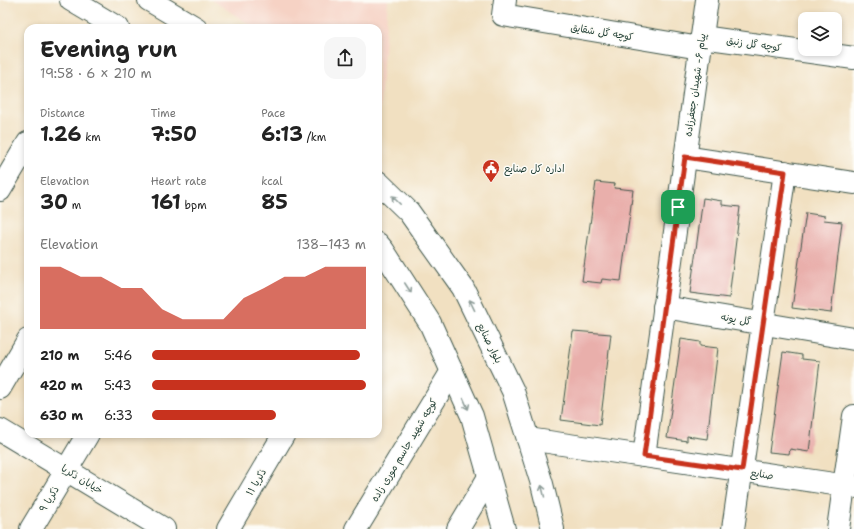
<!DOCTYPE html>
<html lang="en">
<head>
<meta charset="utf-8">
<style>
	body { margin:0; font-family:"Shantell Sans","Playpen Sans Arabic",sans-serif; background:#f6f6f6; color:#222; height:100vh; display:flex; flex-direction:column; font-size:15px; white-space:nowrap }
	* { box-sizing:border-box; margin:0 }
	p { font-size:13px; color:#767676 }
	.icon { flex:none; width:22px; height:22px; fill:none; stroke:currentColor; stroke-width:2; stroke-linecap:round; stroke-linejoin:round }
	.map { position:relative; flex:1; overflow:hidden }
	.panel { position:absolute; left:24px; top:24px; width:358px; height:414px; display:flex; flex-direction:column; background:#fff; border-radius:12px; box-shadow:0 2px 6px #0003 }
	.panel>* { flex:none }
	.fabs { position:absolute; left:798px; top:12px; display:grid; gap:8px }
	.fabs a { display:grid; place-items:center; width:44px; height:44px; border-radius:8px; background:#fff; box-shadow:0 2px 6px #0003; font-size:20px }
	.pin { position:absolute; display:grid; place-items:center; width:34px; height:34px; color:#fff; margin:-17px; border-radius:8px; box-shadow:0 2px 6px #0006 }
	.round { display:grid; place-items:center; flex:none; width:42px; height:42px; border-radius:12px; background:#f6f6f6 }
	.overview { display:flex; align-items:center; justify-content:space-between; height:68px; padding:0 16px }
	h1 { font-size:22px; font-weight:700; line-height:30px }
	.figures { display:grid; grid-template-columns:repeat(3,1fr); gap:6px; height:68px; padding:4px 16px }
	.figures div { display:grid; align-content:center }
	.figures b { font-size:20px; font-weight:700 }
	.figures small { font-size:11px; font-weight:400 }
	.figures p { font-size:11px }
	.chart { height:112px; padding:8px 16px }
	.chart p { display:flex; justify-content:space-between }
	.chart svg { width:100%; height:72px; margin-top:4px; fill:#c8321e; opacity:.7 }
	ul { padding:0 16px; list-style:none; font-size:13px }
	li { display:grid; grid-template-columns:64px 48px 1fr; align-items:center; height:30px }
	li i { height:10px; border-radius:5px; background:#c8321e }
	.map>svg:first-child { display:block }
	.built { fill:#f6d2c4 }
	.building { fill:#e9afab }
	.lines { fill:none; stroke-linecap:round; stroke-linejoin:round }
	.minor-casing { stroke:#3e5549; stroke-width:24 }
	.minor { stroke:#fff; stroke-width:22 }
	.oneway { stroke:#8f9e9a }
	.route-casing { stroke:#fff; stroke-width:8 }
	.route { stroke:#c8321e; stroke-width:5 }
	.labels { text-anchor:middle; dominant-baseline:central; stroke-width:3; stroke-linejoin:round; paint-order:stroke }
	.street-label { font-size:10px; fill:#1f3d34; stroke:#fdfcf7 }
	.poi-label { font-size:10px; fill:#1f3d34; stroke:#fdfcf7; text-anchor:start }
</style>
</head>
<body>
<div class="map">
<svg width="854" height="529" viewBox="0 0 854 529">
	<rect width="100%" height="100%" fill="#fdfcf7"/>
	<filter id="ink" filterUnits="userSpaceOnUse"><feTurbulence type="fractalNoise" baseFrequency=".025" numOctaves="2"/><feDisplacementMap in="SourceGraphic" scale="8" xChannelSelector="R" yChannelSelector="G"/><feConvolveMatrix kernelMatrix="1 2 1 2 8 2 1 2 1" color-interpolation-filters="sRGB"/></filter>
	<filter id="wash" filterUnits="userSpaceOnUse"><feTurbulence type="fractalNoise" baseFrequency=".012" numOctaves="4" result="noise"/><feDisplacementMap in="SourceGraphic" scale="16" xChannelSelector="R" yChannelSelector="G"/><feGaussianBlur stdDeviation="0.9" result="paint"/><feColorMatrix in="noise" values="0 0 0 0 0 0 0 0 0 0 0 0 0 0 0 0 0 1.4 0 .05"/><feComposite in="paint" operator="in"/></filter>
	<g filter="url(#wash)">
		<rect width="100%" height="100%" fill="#f1e0c1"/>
		<path class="built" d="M212 0H388L378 128V28H255Z"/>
		<g id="blocks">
			<g class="building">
				<path d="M596 182 615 184 614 188 633 190 621 281 602 279 601 283 582 281Z"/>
				<path d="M703 198 722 201V205L740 207 729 298 690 293Z"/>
				<path d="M806 213 825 216 824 220 842 222 831 313 792 308Z"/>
				<path d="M573 331 611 334 600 425 561 420Z"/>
				<path d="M681 339 700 342V346L718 348 707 439 687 436V441L667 438Z"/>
				<path d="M783 352 802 355V359L820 361 809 452 790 449 789 454 769 452Z"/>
			</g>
		</g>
	</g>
	<g filter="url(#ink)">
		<use href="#blocks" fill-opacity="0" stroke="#3e5549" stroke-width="1"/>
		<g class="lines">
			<defs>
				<g id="minor">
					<path d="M71 0 118 28"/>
					<path d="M149 0 196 28"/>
					<path d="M505 0 503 15 700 48"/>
					<path d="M702 37 854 58"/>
					<path d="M685 157 854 183"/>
					<path d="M378 182 409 212 463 288 513 391 542 484 553 529"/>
					<path d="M0 190 28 143"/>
					<path d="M378 244 383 250 430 323 472 416 504 529"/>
					<path d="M664 307 854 339"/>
					<path d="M0 388 28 340"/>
					<path d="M0 430 164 529"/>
					<path d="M528 439 854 487"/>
					<path d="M644 456 707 0"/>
					<path d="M31 529 88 434"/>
					<path d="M228 529 284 434"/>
					<path d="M356 529 452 371"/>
					<path d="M458 529 489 477"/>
					<path d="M733 529 785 172"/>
					<path d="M838 529 854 416"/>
				</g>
			</defs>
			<use href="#minor" class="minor-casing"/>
			<use href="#minor" class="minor"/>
		</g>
		<defs><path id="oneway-shaft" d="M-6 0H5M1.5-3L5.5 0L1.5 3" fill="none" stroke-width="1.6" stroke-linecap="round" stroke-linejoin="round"/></defs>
		<g class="oneway">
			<use href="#oneway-shaft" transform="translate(396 200) rotate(-135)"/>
			<use href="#oneway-shaft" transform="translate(408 288) rotate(57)"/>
			<use href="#oneway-shaft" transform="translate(472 305) rotate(-116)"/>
			<use href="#oneway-shaft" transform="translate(466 404) rotate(66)"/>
			<use href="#oneway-shaft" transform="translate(543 491) rotate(-104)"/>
		</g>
	</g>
	<g class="lines" filter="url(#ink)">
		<defs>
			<path id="route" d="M685 157 785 172 742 470 644 456Z"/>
		</defs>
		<use href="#route" class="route-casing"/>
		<use href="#route" class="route"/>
	</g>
	<defs>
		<symbol id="civic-pin" viewBox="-11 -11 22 30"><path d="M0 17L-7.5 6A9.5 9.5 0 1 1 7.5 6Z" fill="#c8321e" stroke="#fdfcf7"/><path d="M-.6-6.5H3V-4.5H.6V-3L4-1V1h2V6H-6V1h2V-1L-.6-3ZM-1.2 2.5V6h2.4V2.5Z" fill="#fff"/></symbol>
	</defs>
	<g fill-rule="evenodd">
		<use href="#civic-pin" x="481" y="158" width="20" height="27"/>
	</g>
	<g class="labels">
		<g class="street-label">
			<text transform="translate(602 32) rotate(9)">کوچه گل شقایق</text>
			<text transform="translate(754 44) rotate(8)">کوچه گل زنبق</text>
			<text transform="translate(695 85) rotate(-82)">پیام ۶- شهیدان جعفرزاده</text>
			<text transform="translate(736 319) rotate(10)">گل پونه</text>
			<text transform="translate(490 343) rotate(64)">بلوار صنایع</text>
			<text transform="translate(404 450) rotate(-59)">کوچه شهید جاسم موری زاده</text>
			<text transform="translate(762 474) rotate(9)">صنایع</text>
			<text transform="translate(82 479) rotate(31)">خیابان ذکریا</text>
			<text transform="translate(256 482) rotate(-59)">ذکریا ۱۱</text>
			<text transform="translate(49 499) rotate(-59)">ذکریا ۹</text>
		</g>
		<g class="poi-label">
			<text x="504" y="168">اداره کل صنایع</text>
		</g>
	</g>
</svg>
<div class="fabs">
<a><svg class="icon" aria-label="layers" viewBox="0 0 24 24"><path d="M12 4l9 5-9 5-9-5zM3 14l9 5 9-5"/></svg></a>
</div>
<div class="pin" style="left:678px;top:207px;background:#1e9e55"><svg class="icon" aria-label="arrive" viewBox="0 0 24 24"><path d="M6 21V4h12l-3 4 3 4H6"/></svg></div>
<section class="panel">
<div class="overview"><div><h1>Evening run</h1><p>19:58 · 6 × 210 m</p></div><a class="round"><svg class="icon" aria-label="share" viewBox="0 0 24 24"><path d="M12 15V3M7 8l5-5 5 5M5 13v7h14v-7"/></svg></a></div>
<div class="figures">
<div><p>Distance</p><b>1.26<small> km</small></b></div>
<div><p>Time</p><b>7:50</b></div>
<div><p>Pace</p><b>6:13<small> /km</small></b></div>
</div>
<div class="figures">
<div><p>Elevation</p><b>30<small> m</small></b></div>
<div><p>Heart rate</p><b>161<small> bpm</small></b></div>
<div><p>kcal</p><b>85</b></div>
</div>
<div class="chart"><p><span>Elevation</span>138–143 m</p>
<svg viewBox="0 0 160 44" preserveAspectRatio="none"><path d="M0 44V6L10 6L20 12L30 12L40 19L50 19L60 32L70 38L80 38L90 38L100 25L110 19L120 12L130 12L140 6L150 6L160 6V44z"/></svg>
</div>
<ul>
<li><b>210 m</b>5:46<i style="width:97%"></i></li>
<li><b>420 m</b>5:43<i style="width:100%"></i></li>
<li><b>630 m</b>6:33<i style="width:58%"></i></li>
</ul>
</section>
</div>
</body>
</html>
